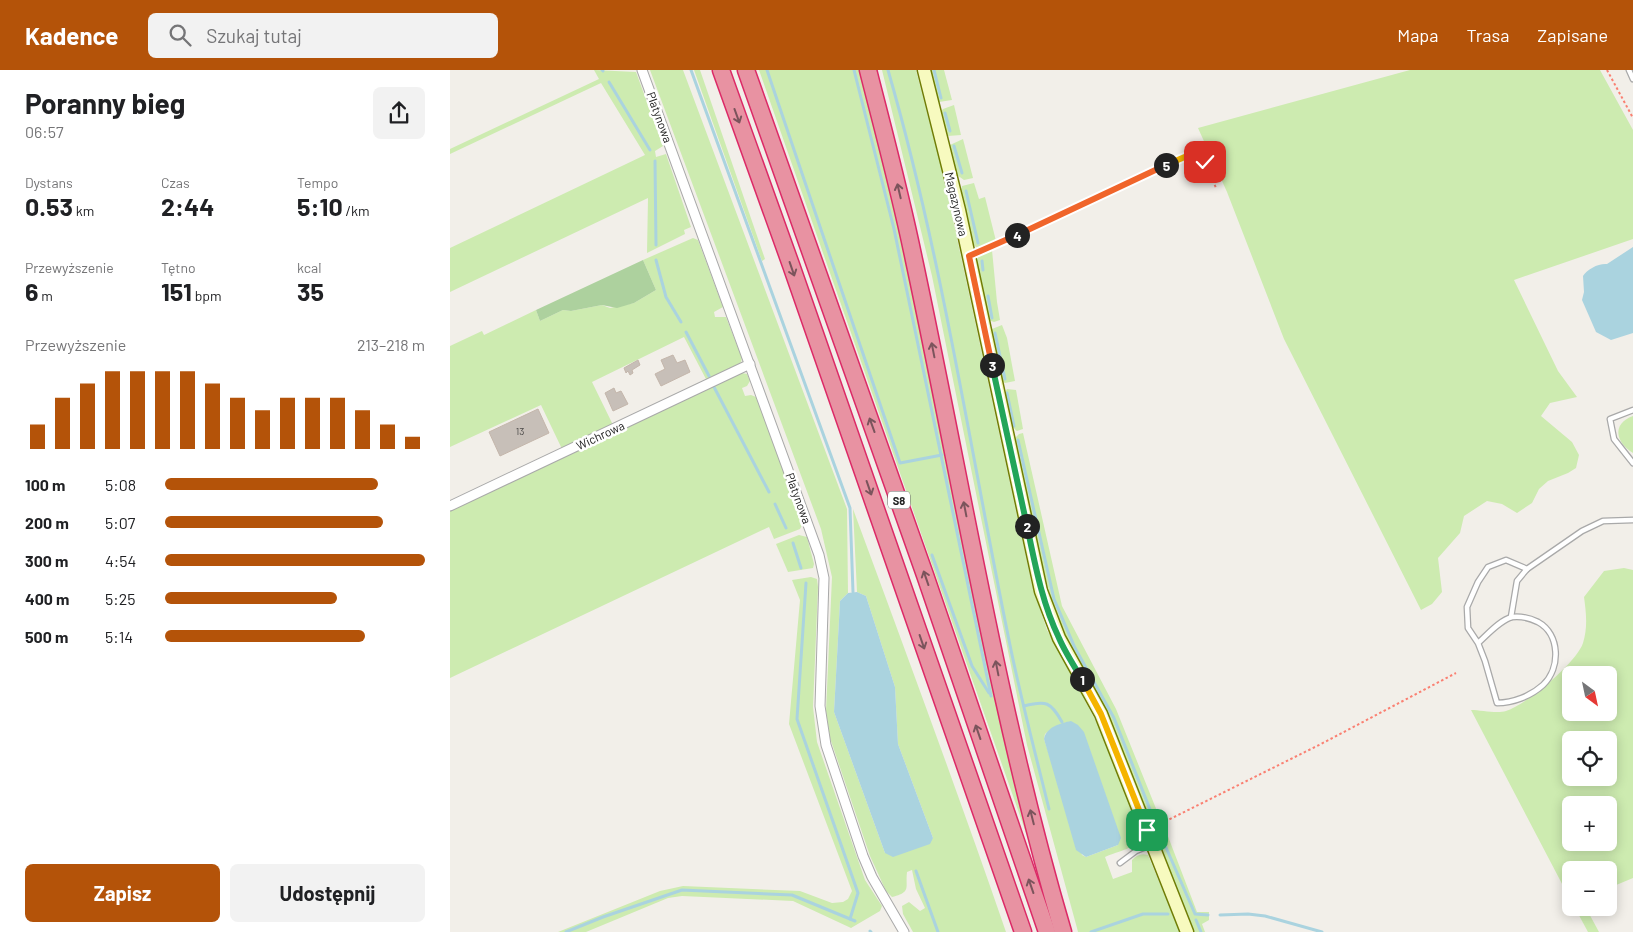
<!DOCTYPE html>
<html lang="pl">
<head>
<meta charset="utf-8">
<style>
	body { margin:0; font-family:Barlow,sans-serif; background:#f2f2f2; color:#202124; height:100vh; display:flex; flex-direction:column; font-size:19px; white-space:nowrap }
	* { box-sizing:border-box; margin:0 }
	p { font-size:16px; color:#757577 }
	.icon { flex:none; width:28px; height:28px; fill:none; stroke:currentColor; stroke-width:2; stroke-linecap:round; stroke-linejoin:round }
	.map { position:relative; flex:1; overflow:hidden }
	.drawer { display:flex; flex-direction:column; background:#fff; width:450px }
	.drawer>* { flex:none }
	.needle { width:32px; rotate:147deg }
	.tools { position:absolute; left:1112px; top:596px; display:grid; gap:10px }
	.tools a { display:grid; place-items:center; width:55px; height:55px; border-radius:8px; background:#fff; box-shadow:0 2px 12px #0003; font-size:25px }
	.pin { position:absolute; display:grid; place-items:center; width:42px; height:42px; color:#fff; margin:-21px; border-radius:10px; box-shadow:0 2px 8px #0006 }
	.km { position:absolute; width:25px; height:25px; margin:-12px; border-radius:50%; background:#222; color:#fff; font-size:14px; line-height:25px; text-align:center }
	.round { display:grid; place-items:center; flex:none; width:52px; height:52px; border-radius:8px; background:#f2f2f2 }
	.overview { display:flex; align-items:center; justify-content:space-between; height:85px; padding:0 25px }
	h1 { font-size:28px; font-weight:700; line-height:38px }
	.metrics { display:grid; grid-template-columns:repeat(3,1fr); gap:8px; height:85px; padding:5px 25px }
	.metrics div { display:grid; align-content:center }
	.metrics b { font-size:25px; font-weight:700 }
	.metrics small { font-size:14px; font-weight:400 }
	.metrics p { font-size:14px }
	.chart { height:140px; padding:10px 25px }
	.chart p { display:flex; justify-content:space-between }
	.chart svg { width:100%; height:90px; margin-top:5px; stroke:#b45309; stroke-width:6 }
	.cta { display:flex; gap:10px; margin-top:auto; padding:10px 25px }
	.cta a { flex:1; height:58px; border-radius:8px; background:#b45309; color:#fff; font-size:20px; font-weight:700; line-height:58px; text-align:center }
	.cta a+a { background:#f2f2f2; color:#202124 }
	ul { padding:0 25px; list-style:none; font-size:16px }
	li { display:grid; grid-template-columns:80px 60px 1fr; align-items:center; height:38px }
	li i { height:12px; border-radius:6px; background:#b45309 }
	header { display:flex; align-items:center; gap:30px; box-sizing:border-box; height:70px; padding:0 25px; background:#b45309; color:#fff }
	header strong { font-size:24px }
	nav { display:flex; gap:28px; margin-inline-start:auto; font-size:18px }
	.search { width:350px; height:45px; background:#f2f2f2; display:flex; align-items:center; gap:12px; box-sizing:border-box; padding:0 18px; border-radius:8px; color:#757577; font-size:19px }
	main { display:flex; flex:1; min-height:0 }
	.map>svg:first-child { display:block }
	.grass { fill:#cdebb0; fill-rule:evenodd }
	.forest { fill:#add19e }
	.water { fill:#aad3df }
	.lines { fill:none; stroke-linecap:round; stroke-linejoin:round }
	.stream { stroke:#aad3df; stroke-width:3 }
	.building { fill:#c7bfb8; stroke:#c4b6ab }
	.lane-casing { stroke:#a9a9a9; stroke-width:7 }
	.street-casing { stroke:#a9a9a9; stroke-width:11 }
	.secondary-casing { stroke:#707d05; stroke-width:15 }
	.highway-casing { stroke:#dc2a67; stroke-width:19 }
	.path { stroke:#fa8072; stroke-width:2; stroke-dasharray:2.5 2.5; stroke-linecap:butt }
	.lane { stroke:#fff; stroke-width:4.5 }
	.street { stroke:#fff; stroke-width:9 }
	.secondary { stroke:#f7fabf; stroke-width:12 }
	.highway { stroke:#e892a2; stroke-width:16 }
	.oneway { stroke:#7b545c }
	.split-1-casing { stroke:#fff; stroke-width:10 }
	.split-2-casing { stroke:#fff; stroke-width:10 }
	.split-3-casing { stroke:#fff; stroke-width:10 }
	.split-4-casing { stroke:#fff; stroke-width:10 }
	.split-5-casing { stroke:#fff; stroke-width:10 }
	.split-6-casing { stroke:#fff; stroke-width:10 }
	.split-1 { stroke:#f5b400; stroke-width:6 }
	.split-2 { stroke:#22a559; stroke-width:6 }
	.split-3 { stroke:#22a559; stroke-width:6 }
	.split-4 { stroke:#f0652b; stroke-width:6 }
	.split-5 { stroke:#f0652b; stroke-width:6 }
	.split-6 { stroke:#f5b400; stroke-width:6 }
	.labels { text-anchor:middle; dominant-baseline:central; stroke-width:5; stroke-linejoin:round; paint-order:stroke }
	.number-label { font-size:10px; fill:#4b4948 }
	.shield { fill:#fff; stroke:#646464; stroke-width:1 }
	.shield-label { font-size:11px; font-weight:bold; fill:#222 }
	.street-label { font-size:12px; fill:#222; stroke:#fff }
</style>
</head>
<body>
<header>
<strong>Kadence</strong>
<div class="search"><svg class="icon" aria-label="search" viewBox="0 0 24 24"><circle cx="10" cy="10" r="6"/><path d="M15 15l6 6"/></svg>Szukaj tutaj</div>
<nav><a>Mapa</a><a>Trasa</a><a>Zapisane</a></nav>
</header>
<main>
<section class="drawer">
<div class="overview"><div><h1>Poranny bieg</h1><p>06:57</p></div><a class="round"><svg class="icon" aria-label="share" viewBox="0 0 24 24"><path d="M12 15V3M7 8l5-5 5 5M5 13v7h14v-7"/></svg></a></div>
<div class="metrics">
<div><p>Dystans</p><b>0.53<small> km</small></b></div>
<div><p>Czas</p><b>2:44</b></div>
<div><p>Tempo</p><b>5:10<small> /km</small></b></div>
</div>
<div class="metrics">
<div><p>Przewyższenie</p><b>6<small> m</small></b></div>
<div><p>Tętno</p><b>151<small> bpm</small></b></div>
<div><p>kcal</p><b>35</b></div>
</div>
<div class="chart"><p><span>Przewyższenie</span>213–218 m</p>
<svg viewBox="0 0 160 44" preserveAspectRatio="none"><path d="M5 44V32M15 44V19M25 44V12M35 44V6M45 44V6M55 44V6M65 44V6M75 44V12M85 44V19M95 44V25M105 44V19M115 44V19M125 44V19M135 44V25M145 44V32M155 44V38"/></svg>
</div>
<ul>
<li><b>100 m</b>5:08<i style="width:82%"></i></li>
<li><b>200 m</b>5:07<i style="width:84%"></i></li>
<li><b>300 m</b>4:54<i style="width:100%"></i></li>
<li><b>400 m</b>5:25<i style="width:66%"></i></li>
<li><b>500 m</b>5:14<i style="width:77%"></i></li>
</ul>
<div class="cta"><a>Zapisz</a><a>Udostępnij</a></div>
</section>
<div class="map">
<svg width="1183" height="862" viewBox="0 0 1183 862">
	<rect width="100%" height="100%" fill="#f2efe9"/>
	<g class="grass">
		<path d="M144 0 186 2 213 76 205 81 206 87 216 84 241 157 234 160 235 164 197 183 198 128 0 222V178L195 85 151 13 0 84V79L149 9Z"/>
		<path d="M200 0H233L397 439 398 523 390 531 384 642 435 783 483 768 448 674 445 617 416 526 407 522 403 439C455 580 507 720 556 862H463L453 844 452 836 459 832 470 841 475 838 466 819 462 800 457 802C455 818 462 822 442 827L436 821 420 786 380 668 376 641 382 507 371 459Z"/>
		<path d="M244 0H250L315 189 312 191Z"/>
		<path d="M309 0H411L458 193 543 615 577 766Z"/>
		<path d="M432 0H466L494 108 582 515 597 560 648 655 686 751C688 783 679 776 655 787L663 809 682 802V790C687 785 691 783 698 785L730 862H628L627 858 577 675 482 206ZM601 659 668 775 636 787 632 785 594 669 595 664Z"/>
		<path d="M479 0H494L502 30 489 32 486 28Z"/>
		<path d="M960 0H1150L1183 60V169L1064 210 1108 301 1127 327 1100 333 1091 346 1122 372 1129 385 1126 398 1118 403 1098 411 1089 419 1082 433 1067 443 1052 434 1037 431 1014 446 1010 463 988 488 992 522 982 534 971 540 834 269 777 122 748 58Z"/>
		<path d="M504 35 511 65 498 66 490 43 493 39Z"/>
		<path d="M513 69 523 108 514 110 507 105 500 75Z"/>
		<path d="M524 113 529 129 535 127 546 171 528 179 522 173 511 122 512 116Z"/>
		<path d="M243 168 248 170 273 237 264 242 265 247H276L292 288 291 292 283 299 257 311 234 267 142 312 163 355 112 379 91 335 0 377V276L32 261 34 265 86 240 90 251 113 240 121 241 152 235 160 238 184 233 206 220 193 190Z"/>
		<path d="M542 180 547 232 550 250 544 252 538 250 527 192 528 187Z"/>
		<path d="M552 255 557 268 565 311 555 313 552 311 541 261 542 259Z"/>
		<path d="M292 303 297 304 300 311 297 316 292 318 295 326 301 325 306 327 353 453 350 459 324 469 319 457 0 608V440Z"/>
		<path d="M557 319 566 320 573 359 567 361C559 357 552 325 557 319Z"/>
		<path d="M1183 346V383C1166 373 1161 354 1183 346Z"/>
		<path d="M573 363 612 536 666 639 711 751 706 752 700 750 660 652 606 548 580 447 564 369 569 364Z"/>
		<path d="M349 465 357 467 364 494 363 498 338 502 326 474Z"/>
		<path d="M1174 498 1183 500V808L1159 818V800H1121V831L1021 640C1031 640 1047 644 1056 641 1076 635 1127 592 1133 573 1138 557 1136 542 1134 527L1154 501ZM1121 605H1159V642H1121ZM1121 670H1159V708H1121ZM1121 735H1159V772H1121Z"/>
		<path d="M361 507 367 509 368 517 363 637 367 672 415 810 432 836 430 841 401 858 343 831 232 826 218 828 136 862H108L210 821 233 816 350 821 382 833 393 832 398 829 402 821 339 654 350 530 342 510Z"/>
		<path d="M714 756 747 842H759V850L752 854 755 862H744L707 769 706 762Z"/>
		<path d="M1125 838H1136L1149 862H1138Z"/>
	</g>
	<path class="forest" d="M193 190 206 220 184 233 167 238 152 235 121 241 113 240 90 251 86 240Z"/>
	<g class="water">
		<path d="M1183 177V263L1161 270 1146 262 1132 230 1134 222 1133 206C1137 199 1149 193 1157 194Z"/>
		<path d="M407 522 416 526 445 617 448 674 483 768 480 774 443 787 435 783 384 642 390 531 398 523Z"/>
		<path d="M621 651 628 655 634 662 671 768 668 775 636 787 626 780 594 669C596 657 611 653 621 651Z"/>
	</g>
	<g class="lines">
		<g class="stream">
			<path d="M152 0 153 1"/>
			<path d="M241 0 400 438 403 522"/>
			<path d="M317 0 450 393 492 385"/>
			<path d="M404 0 444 159 541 626"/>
			<path d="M438 0C493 190 521 386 561 580 572 633 586 686 599 739"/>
			<path d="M484 0 491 28"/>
			<path d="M159 12 200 80"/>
			<path d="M495 43 500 61"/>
			<path d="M504 76 512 103"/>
			<path d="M205 91 206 175"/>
			<path d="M516 121 528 173"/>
			<path d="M206 190 216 227 231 252"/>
			<path d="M532 191 533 200"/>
			<path d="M538 226 542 248"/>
			<path d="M236 262 259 306"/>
			<path d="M545 263 555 309"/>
			<path d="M264 317 319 422"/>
			<path d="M557 323 564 356"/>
			<path d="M568 370 604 529 625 578 664 648 703 747"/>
			<path d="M325 434 336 458"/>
			<path d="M343 473 351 498"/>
			<path d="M482 485 522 596 539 623"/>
			<path d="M356 513 347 649 408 823 400 849"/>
			<path d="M574 636C596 630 601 632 612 652"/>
			<path d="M711 766 745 844 758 845"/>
			<path d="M466 801 488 862"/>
			<path d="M770 845 798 844 815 846 872 862"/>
			<path d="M746 850 751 862"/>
			<path d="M420 861 421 862"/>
			<path d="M116 862 153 847 232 820 342 825 405 851"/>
			<path d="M641 862 693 844H718"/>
		</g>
	</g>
	<g class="building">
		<path d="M223 285 227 293 235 290 240 302 211 316 205 304 215 299 211 290Z"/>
		<path d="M188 290 190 295 182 300 183 303 180 305 178 301 176 303 174 298Z"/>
		<path d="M164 318 166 323 171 321 178 334 163 341 155 323Z"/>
		<path d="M88 339 99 363 50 386 39 362Z"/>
	</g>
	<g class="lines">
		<defs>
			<g id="lane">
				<path d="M1179 0 1183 9"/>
				<path d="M1183 340 1160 349 1164 369 1183 393"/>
				<path d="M1061 547 1067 511 1077 499 1132 461 1153 451 1183 450"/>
				<path d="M1028 573C1037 565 1050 550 1062 547 1071 546 1080 548 1088 552 1110 564 1111 598 1093 615 1081 626 1063 633 1047 633L1035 591 1028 573 1018 558 1017 537 1028 512 1038 497 1056 490 1077 499"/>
				<path d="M670 793 686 781 701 775"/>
			</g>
			<g id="street">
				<path d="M192 0 369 485 374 508 370 636 376 675 413 786 422 807 454 862"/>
				<path d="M0 436 300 294"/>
			</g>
			<path id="secondary" d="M474 0 509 140 591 521 609 568 651 644 737 862"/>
			<g id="highway">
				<path d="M271 0 341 195 573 862"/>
				<path d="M296 0 475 505 597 862"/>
				<path d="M418 0C434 63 451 126 464 190 512 414 548 642 613 862"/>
			</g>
		</defs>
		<use href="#lane" class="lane-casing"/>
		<use href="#street" class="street-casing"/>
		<use href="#secondary" class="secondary-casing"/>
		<use href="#highway" class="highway-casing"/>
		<g class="path">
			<path d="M1157 0 1183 48"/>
			<path d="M530 182 745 83 755 92 766 118"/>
			<path d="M706 756 871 674 1006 603"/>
		</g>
		<use href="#lane" class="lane"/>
		<use href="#street" class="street"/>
		<use href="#secondary" class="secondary"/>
		<use href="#highway" class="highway"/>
	</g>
	<defs><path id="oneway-shaft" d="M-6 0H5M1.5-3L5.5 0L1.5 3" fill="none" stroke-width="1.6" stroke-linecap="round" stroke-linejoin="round" transform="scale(1.25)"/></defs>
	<g class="oneway">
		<use href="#oneway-shaft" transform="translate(287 46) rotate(70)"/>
		<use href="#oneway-shaft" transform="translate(449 121) rotate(-103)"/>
		<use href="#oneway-shaft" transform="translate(342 199) rotate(71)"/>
		<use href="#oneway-shaft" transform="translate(483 280) rotate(-101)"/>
		<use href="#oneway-shaft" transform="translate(422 355) rotate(-110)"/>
		<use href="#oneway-shaft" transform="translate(419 418) rotate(71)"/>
		<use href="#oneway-shaft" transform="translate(515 439) rotate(-101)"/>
		<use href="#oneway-shaft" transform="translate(476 508) rotate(-109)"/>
		<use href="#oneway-shaft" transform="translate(472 572) rotate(71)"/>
		<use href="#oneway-shaft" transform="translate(547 598) rotate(-101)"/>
		<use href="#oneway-shaft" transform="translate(528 662) rotate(-109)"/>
		<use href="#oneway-shaft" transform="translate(582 747) rotate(-104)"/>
		<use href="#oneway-shaft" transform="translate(581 816) rotate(-109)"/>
	</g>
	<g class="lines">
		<defs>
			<path id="split-1" d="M632 609 651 644 697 760"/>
			<path id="split-2" d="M577 456C585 494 592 533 609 568 615 582 624 596 632 609"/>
			<path id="split-3" d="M542 295 577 456"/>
			<path id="split-4" d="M542 295 519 186 567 165"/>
			<path id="split-5" d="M567 165 716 95"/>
			<path id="split-6" d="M716 95 744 83 755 92"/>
		</defs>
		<use href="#split-1" class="split-1-casing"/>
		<use href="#split-2" class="split-2-casing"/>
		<use href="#split-3" class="split-3-casing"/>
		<use href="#split-4" class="split-4-casing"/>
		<use href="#split-5" class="split-5-casing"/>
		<use href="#split-6" class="split-6-casing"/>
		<use href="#split-1" class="split-1"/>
		<use href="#split-2" class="split-2"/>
		<use href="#split-3" class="split-3"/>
		<use href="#split-4" class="split-4"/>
		<use href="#split-5" class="split-5"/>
		<use href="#split-6" class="split-6"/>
	</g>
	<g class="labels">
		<g class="number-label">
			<text x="70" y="361">13</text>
		</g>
		<rect class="shield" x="438" y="421.5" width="22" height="17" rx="4"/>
		<g class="shield-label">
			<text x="449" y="430">S8</text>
		</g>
		<g class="street-label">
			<text transform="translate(210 47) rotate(70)">Platynowa</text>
			<text transform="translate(507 134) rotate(77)">Magazynowa</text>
			<text transform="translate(150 365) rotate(-25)">Wichrowa</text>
			<text transform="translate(349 428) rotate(70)">Platynowa</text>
		</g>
	</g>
</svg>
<div class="tools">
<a><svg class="needle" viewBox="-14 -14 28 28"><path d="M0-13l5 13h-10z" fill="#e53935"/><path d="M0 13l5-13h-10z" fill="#757577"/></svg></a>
<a><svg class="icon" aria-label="locate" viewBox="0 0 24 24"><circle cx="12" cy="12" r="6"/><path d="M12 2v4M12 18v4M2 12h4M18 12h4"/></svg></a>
<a>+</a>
<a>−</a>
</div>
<div class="pin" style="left:697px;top:760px;background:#1e9e55"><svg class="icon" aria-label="arrive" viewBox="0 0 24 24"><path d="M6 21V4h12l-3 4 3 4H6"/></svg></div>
<div class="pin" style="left:755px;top:92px;background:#d93025"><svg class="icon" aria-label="check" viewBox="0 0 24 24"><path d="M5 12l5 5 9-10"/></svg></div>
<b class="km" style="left:632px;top:609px">1</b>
<b class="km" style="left:577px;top:456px">2</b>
<b class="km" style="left:542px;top:295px">3</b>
<b class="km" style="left:567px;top:165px">4</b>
<b class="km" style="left:716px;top:95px">5</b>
</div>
</main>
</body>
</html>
